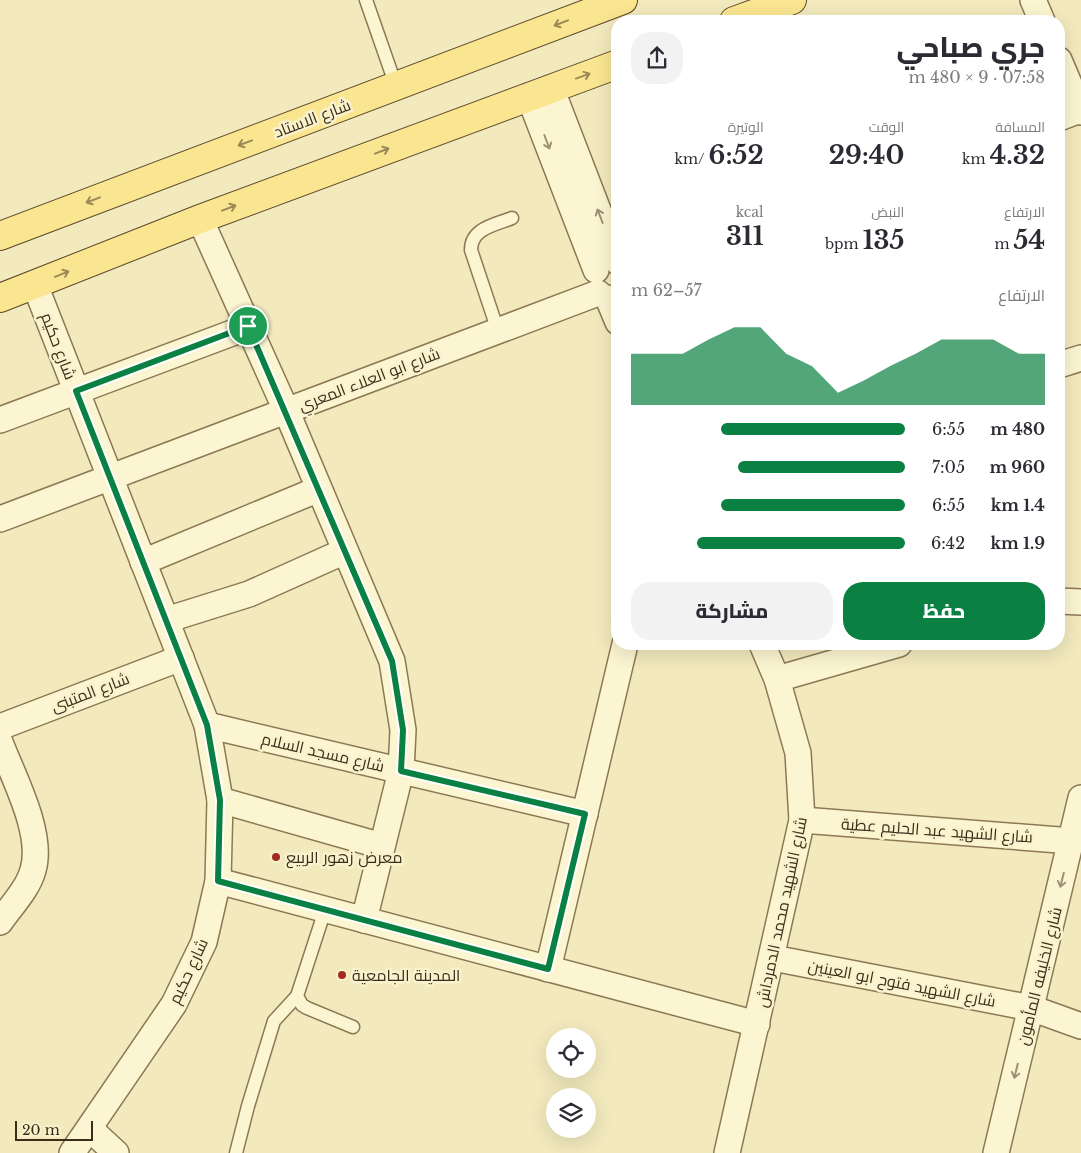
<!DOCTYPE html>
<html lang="ar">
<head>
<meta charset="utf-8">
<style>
	body { margin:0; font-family:"Libre Baskerville",Cairo,serif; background:#f2f2f3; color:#2b2b33; direction:rtl; height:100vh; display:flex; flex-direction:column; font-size:19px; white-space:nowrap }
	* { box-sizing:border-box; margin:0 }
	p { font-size:16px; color:#7c7c81 }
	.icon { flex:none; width:28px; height:28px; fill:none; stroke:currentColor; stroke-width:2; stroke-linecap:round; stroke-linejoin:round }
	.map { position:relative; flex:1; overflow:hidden; direction:ltr }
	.details { position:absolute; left:611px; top:15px; width:454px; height:635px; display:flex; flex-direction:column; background:#fff; border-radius:20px; box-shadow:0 5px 20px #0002; direction:rtl }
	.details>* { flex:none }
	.tools { position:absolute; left:546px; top:1028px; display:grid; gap:10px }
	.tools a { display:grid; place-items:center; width:50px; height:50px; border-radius:50%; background:#fff; box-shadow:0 5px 20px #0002; font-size:25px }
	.scale { position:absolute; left:15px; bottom:12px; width:78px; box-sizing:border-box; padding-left:5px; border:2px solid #3a2e1b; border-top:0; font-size:14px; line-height:18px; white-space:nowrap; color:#3a2e1b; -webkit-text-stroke:4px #f9f2cd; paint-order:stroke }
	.pin { position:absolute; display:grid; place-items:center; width:42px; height:42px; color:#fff; margin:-21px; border:2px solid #fff; border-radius:50%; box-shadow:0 1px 5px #0007 }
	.round { display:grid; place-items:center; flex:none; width:52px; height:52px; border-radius:20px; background:#f2f2f3 }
	.head { display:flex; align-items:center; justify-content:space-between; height:85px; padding:0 20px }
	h1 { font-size:28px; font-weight:800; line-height:38px }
	.stats { display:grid; grid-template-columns:repeat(3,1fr); gap:8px; height:85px; padding:5px 20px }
	.stats div { display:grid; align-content:center }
	.stats b { font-size:25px; font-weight:800 }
	.stats small { font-size:14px; font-weight:400 }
	.stats p { font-size:14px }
	.chart { height:140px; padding:10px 20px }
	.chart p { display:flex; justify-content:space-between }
	.chart svg { width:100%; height:90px; margin-top:5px; fill:#0b8043; opacity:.7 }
	.button { display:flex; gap:10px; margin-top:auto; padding:10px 20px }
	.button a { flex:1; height:58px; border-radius:20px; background:#0b8043; color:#fff; font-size:20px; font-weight:800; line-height:58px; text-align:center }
	.button a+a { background:#f2f2f3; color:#2b2b33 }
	ul { padding:0 20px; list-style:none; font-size:16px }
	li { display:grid; grid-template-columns:80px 60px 1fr; align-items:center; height:38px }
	li i { height:12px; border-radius:6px; background:#0b8043 }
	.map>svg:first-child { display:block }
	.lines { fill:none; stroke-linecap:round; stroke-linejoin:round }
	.lane-casing { stroke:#8c7954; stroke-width:15 }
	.street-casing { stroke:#8c7954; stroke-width:28 }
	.primary-casing { stroke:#594629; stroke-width:30 }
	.lane { stroke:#fcf5d1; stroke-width:12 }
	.street { stroke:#fcf5d1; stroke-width:25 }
	.primary { stroke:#fae690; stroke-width:28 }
	.oneway { stroke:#9a8a56 }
	.oneway2 { stroke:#9b9276 }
	.route-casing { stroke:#fff; stroke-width:10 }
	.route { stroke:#0b8043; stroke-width:6 }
	.poi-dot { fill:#a22d1e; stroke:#f9f2cd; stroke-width:2 }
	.labels { text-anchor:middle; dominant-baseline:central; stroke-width:5; stroke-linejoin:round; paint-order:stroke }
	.street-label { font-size:16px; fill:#3a2e1b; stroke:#f9f2cd }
	.poi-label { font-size:16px; fill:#3a2e1b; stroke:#f9f2cd; text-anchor:start }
</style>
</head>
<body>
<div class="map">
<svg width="1081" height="1153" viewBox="0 0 1081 1153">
	<rect width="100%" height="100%" fill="#f2e9bd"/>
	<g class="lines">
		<defs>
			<g id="lane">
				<path d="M366 0 396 86"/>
				<path d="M498 331 471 250C471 228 495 225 512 218"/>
				<path d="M325 910 297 996 302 1005 307 1008 353 1027"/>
				<path d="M236 1153 248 1106 274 1021 297 996"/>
			</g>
			<g id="street">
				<path d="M1033 0 1042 21"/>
				<path d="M1059 60 1081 112"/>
				<path d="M551 88 618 262"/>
				<path d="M529 96 596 270"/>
				<path d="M1059 118 1080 110"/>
				<path d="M200 219 286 410 392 661 403 730 401 771 364 920"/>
				<path d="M35 285 207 725 220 800 218 881 204 942 174 1004 72 1153"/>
				<path d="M608 298 618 322"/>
				<path d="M1059 365 1081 358"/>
				<path d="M0 420 248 327"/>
				<path d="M0 519 598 293"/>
				<path d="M143 562 319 489"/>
				<path d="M1059 601 1081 602"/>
				<path d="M166 620 249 594 345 551"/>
				<path d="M777 679 899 644"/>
				<path d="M207 725 585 814"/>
				<path d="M0 727 181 658"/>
				<path d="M0 742C13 777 44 833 33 870 28 889 11 906 0 922"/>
				<path d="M220 800 382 846"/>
				<path d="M802 820 1072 841"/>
				<path d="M218 881 757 1024"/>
				<path d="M773 958 1031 1008 1081 1026"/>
				<path d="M548 969 625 644"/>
				<path d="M90 1129 116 1153"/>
				<path d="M727 1153 802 820 798 753 777 679 762 644"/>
				<path d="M996 1153 1081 798"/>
			</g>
			<g id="primary">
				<path d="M734 21 792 0"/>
				<path d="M0 236 623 0"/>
				<path d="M0 298 200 219 618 64"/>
			</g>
		</defs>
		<use href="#lane" class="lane-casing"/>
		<use href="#street" class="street-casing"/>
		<use href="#primary" class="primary-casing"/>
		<use href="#lane" class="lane"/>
		<use href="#street" class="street"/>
		<use href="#primary" class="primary"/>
	</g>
	<defs><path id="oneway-shaft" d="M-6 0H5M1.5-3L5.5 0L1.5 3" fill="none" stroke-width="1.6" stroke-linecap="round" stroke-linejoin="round" transform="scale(1.25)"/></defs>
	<g class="oneway">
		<use href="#oneway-shaft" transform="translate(561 23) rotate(159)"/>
		<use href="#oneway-shaft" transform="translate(583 76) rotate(-20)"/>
		<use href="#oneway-shaft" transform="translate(245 143) rotate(159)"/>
		<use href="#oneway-shaft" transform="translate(382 151) rotate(-21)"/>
		<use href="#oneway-shaft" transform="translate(93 200) rotate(159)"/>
		<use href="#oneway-shaft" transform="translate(229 208) rotate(-21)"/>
		<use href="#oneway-shaft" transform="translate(62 274) rotate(-22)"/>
	</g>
	<g class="oneway2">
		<use href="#oneway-shaft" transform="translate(547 142) rotate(69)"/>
		<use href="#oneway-shaft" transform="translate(600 216) rotate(-111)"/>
		<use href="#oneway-shaft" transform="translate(1062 880) rotate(104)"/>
		<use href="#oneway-shaft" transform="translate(1016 1071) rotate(104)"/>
	</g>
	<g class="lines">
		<defs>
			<path id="route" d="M248 326 392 661 403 730 401 771 585 814 548 969 218 881 220 800 207 725 76 391Z"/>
		</defs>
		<use href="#route" class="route-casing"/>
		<use href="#route" class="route"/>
	</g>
	<g class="poi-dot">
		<circle cx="276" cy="857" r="5"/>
		<circle cx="342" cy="975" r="5"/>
	</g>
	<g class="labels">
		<g class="street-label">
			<text transform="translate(312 118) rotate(-21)">شارع الاستاد</text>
			<text transform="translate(59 346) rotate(69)">شارع حكيم</text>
			<text transform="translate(369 379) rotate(-21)">شارع ابو العلاء المعري</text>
			<text transform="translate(90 692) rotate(-21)">شارع المتبنى</text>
			<text transform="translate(323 752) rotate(13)">شارع مسجد السلام</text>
			<text transform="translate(937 830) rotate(4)">شارع الشهيد عبد الحليم عطية</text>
			<text transform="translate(781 912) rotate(-78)">شارع الشهيد محمد الدمرداش</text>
			<text transform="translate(188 971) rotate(-65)">شارع حكيم</text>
			<text transform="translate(1039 976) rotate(-76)">شارع الخليفه المأمون</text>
			<text transform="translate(902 983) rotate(11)">شارع الشهيد فتوح ابو العينين</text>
		</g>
		<g class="poi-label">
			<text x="286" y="857">معرض زهور الربيع</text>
			<text x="352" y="975">المدينة الجامعية</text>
		</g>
	</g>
</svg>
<div class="tools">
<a><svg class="icon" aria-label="locate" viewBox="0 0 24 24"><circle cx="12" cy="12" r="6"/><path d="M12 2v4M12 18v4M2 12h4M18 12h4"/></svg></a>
<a><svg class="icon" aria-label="layers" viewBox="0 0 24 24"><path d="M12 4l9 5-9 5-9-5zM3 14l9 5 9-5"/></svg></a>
</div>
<div class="scale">20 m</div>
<div class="pin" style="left:248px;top:326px;background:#1e9e55"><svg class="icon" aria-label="arrive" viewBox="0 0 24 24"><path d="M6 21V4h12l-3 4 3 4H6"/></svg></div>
<section class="details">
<div class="head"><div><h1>جري صباحي</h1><p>07:58 · 9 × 480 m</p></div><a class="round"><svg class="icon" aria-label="share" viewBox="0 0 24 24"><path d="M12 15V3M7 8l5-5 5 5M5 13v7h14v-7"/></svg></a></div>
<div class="stats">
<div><p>المسافة</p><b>4.32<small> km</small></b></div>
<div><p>الوقت</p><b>29:40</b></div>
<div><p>الوتيرة</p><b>6:52<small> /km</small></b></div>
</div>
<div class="stats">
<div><p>الارتفاع</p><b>54<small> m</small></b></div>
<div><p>النبض</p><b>135<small> bpm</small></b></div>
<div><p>kcal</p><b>311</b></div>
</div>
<div class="chart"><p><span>الارتفاع</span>57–62 m</p>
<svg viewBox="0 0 160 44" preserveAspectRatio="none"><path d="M0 44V19L10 19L20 19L30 12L40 6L50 6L60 19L70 25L80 38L90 32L100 25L110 19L120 12L130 12L140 12L150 19L160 19V44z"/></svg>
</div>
<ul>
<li><b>480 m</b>6:55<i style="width:67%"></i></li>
<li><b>960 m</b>7:05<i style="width:61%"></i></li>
<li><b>1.4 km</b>6:55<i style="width:67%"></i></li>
<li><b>1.9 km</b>6:42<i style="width:76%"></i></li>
</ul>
<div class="button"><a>حفظ</a><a>مشاركة</a></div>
</section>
</div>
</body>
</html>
